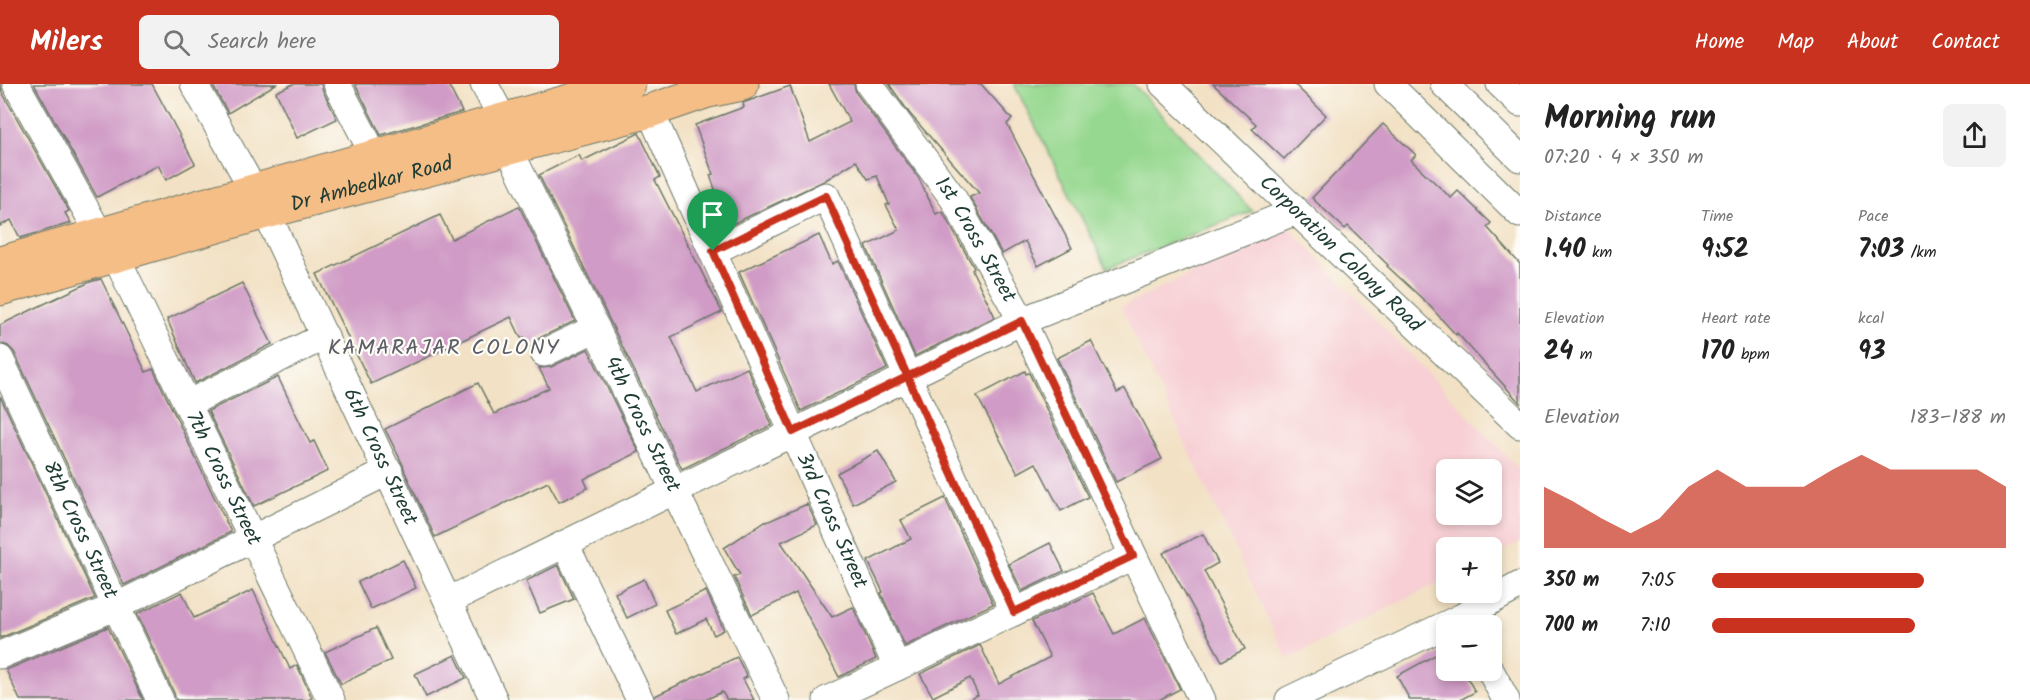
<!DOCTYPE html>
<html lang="en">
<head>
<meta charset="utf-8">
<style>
	body { margin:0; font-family:Kalam,sans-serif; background:#f2f2f2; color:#222; height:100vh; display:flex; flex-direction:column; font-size:22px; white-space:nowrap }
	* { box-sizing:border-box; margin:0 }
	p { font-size:20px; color:#767676 }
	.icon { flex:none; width:33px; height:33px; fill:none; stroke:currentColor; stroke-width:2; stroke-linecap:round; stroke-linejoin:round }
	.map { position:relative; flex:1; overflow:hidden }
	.drawer { display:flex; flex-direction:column; background:#fff; width:510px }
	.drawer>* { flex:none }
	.buttons { position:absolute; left:1436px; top:375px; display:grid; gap:12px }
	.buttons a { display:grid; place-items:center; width:66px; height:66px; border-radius:9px; background:#fff; box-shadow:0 3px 9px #0003; font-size:30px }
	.pin { position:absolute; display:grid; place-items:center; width:51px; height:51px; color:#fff; margin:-62px -26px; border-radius:50% 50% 50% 0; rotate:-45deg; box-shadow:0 0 6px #0007 }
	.pin .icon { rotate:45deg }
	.round { display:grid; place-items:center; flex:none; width:63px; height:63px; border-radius:9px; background:#f2f2f2 }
	.head { display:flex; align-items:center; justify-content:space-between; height:102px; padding:0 24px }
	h1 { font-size:33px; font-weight:600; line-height:45px }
	.stats { display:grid; grid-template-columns:repeat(3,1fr); gap:9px; height:102px; padding:6px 24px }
	.stats div { display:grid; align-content:center }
	.stats b { font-size:26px; font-weight:600 }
	.stats small { font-size:16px; font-weight:400 }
	.stats p { font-size:16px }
	.chart { height:168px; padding:12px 24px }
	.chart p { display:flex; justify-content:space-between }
	.chart svg { width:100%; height:108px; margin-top:6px; fill:#c8321e; opacity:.7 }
	ul { padding:0 24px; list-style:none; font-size:20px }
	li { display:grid; grid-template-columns:96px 72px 1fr; align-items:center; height:45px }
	li i { height:15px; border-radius:8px; background:#c8321e }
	header { display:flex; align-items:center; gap:36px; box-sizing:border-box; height:84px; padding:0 30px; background:#c8321e; color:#fff }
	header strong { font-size:28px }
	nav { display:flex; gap:33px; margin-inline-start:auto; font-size:21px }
	.search { width:420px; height:54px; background:#f2f2f2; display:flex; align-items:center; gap:15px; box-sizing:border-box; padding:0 21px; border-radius:9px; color:#767676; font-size:22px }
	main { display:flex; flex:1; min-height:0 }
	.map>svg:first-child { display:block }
	.built { fill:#f7cfd4; fill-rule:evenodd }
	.green { fill:#96d88f; stroke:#5a8a62; stroke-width:1.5 }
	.building { fill:#d09bc6 }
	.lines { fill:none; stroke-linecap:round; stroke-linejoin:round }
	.minor-casing { stroke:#697666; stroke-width:29 }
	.major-casing { stroke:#697666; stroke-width:35 }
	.minor { stroke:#fff; stroke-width:27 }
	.major { stroke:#f6be87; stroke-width:33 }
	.route-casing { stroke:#fff; stroke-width:12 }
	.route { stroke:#c8321e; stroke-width:8 }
	.labels { text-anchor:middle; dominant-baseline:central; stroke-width:4.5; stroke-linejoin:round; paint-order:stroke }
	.street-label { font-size:21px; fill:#1f3d34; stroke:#fdfcf7 }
	.neighbourhood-label { font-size:22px; letter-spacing:1.5px; fill:#5d5e67; stroke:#fdfcf7 }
</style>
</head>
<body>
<header>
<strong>Milers</strong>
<div class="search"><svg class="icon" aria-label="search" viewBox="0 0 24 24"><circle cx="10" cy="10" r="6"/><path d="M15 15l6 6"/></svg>Search here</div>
<nav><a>Home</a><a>Map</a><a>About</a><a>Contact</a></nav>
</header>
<main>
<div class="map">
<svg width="1520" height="616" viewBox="0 0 1520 616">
	<rect width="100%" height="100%" fill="#fdfcf7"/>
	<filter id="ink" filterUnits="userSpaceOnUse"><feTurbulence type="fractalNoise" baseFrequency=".0167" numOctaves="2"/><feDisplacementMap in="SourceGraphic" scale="12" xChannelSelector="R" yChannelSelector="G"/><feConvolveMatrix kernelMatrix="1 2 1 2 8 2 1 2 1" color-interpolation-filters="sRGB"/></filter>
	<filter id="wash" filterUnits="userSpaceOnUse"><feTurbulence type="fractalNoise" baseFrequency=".008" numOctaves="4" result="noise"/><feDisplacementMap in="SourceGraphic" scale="24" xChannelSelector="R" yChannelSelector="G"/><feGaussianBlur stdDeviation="1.35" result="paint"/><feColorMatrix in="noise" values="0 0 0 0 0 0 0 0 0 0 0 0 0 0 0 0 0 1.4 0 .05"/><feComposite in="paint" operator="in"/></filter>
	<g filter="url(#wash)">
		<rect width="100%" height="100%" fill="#f2e1c4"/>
		<path class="built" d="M1288 143 1520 386V458L1491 472V464H1446V495L1287 575 1121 223ZM1446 386H1491V430H1446Z"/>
		<path class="green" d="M1014 0H1133L1252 127 1107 184Z"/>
		<g id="blocks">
			<g class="building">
				<path d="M0 0 2 8 69 127 65 129 71 139 20 154 11 136 0 142Z"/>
				<path d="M34 0H152L195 80 166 96 158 81 97 113Z"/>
				<path d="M212 0H276L228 29Z"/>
				<path d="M293 0H321L323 7 337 35 297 54 276 8Z"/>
				<path d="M355 0H448L462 28 381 51Z"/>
				<path d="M829 0H854L856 9 918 93 936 130 942 127 974 184 972 186 995 233 915 272 866 162 899 146 886 121 889 120 877 92 868 95 856 77 824 97 728 142 710 91 713 90 695 41 744 23 743 19 790 2 810 58 850 38Z"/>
				<path d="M889 0H981L1012 35 1007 40 1072 164 1038 182 1025 157 1002 170 970 113 979 109 910 30Z"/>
				<path d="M1213 0H1294L1326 31 1284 75 1252 45 1256 40Z"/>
				<path d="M1383 40 1416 71 1411 76 1451 114 1458 107 1491 139 1487 143 1520 180V319L1457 249 1456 251 1427 219 1387 182 1388 181 1348 142 1345 145 1312 114Z"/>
				<path d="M639 49 660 93 655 96 722 228 671 253 697 308 747 284 772 341 682 385 539 91 579 71 582 77Z"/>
				<path d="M519 122 575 237 537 255 530 264 524 253 521 254 511 233 371 300 317 190 440 131 452 155Z"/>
				<path d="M819 151 832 180 838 177 887 285 801 327 739 188Z"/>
				<path d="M101 195 146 288 153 285 231 448 124 501 14 268 8 262 0 259V241L90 198Z"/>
				<path d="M242 199 272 260 195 299 167 235Z"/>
				<path d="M1091 257 1117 309 1125 305 1162 375 1116 398 1057 274Z"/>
				<path d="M588 265 639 368 584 395 588 404 559 418 548 398 435 453 405 388 403 381 385 345 478 299 494 330 549 304 539 284 551 283Z"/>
				<path d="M1025 287 1026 290 1029 289 1088 413 1061 427 1036 379 1018 389 977 312Z"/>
				<path d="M278 293 310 359 314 357 328 387 254 422 208 327Z"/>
				<path d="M0 312 95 514 0 554Z"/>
				<path d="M878 367 896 398 853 420 837 389Z"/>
				<path d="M945 414 993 520 905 562 881 509 883 508 868 477 911 455 901 436Z"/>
				<path d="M807 420 817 441 781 458 832 533 853 523 876 575 839 593 796 509 752 531 734 493 740 491 724 464 765 437 767 438Z"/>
				<path d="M1203 450 1218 479 1204 487 1245 565 1222 577 1163 469Z"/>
				<path d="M1050 459 1064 487 1022 507 1009 480Z"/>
				<path d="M403 476 416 504 371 525 358 498Z"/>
				<path d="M558 481 574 515 540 529 526 497Z"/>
				<path d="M644 495 655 520 627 534 615 509Z"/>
				<path d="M253 506 290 585 297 581 312 614 308 616H176L174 609 137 530 182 508 194 534Z"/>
				<path d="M706 507 724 546 714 551 706 535 676 550 665 526Z"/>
				<path d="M1093 509 1114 550 1145 534 1180 605 1159 616H968L978 611 970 594 933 613 920 590 980 561 999 600 1050 573 1032 537Z"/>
				<path d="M108 543 143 616H20L6 586Z"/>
				<path d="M376 544 391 576 341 600 325 568Z"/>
				<path d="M1446 565V586H1463L1475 608 1460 616H1410L1397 592Z"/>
				<path d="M455 571 466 594 426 613 415 590Z"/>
				<path d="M737 573 747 593 743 595 754 616H727L722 608 705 616H656L655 612Z"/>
			</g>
		</g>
	</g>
	<g filter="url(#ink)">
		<use href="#blocks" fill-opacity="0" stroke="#697666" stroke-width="1.5"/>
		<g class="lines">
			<defs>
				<g id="minor">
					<path d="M16 0 100 151"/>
					<path d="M194 0 254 107"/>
					<path d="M337 0 375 73"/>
					<path d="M484 0 504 37"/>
					<path id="s1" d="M869 0 953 114 1022 237 1202 616"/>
					<path id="s2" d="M1163 0 1520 341"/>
					<path d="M1388 0 1520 130"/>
					<path d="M1444 0 1520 74"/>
					<path d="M1500 0 1520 19"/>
					<path id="s3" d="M650 27 897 583"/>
					<path id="s4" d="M508 63 776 616"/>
					<path id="s5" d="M266 128 494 616"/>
					<path d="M713 167 826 112 1014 528"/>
					<path id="s6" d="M116 173 331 616"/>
					<path d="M544 269 596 244"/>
					<path id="s7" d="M0 275 160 616"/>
					<path d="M187 320 325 252"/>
					<path d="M565 460 640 616"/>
					<path d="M448 517 1022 237 1296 127"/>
					<path d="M0 571 115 523 389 387"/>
					<path d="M1490 586 1506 616"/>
					<path d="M827 616 1133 472"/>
					<path d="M1289 616 1462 533 1520 501"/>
				</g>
				<g id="major">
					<path d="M0 179 629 0"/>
					<path id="s8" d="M0 205 266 128 650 27 708 7 742 0"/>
				</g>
			</defs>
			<use href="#minor" class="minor-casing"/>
			<use href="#major" class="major-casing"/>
			<use href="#minor" class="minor"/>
			<use href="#major" class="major"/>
		</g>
	</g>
	<g class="lines" filter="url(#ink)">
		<defs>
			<path id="route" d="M713 167 793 348 1022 237 1133 472 1014 528 826 112 713 167"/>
		</defs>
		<use href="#route" class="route-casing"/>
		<use href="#route" class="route"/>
	</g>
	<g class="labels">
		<g class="street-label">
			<text stroke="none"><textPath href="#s8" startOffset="386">Dr Ambedkar Road</textPath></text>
			<text stroke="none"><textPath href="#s1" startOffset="189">1st Cross Street</textPath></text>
			<text stroke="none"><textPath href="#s2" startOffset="246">Corporation Colony Road</textPath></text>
			<text stroke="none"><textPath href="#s4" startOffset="308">4th Cross Street</textPath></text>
			<text stroke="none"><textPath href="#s5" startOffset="270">6th Cross Street</textPath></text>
			<text stroke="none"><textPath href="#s6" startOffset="246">7th Cross Street</textPath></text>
			<text stroke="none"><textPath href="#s3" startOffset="448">3rd Cross Street</textPath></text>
			<text stroke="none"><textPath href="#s7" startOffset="189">8th Cross Street</textPath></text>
		</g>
		<g class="neighbourhood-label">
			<text x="444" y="264">KAMARAJAR COLONY</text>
		</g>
	</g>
</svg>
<div class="buttons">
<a><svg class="icon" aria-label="layers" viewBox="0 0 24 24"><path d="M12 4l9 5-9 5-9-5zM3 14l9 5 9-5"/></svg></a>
<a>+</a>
<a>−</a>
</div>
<div class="pin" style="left:713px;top:167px;background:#1e9e55"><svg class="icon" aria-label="arrive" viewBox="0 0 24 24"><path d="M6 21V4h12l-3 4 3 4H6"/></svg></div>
</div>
<section class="drawer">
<div class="head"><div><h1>Morning run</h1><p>07:20 · 4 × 350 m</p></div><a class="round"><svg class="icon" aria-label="share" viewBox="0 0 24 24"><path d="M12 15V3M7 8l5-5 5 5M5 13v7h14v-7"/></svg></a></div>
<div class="stats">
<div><p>Distance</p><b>1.40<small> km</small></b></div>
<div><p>Time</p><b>9:52</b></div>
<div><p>Pace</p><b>7:03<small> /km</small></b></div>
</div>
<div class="stats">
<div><p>Elevation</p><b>24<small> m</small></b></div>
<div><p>Heart rate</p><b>170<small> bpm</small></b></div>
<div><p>kcal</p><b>93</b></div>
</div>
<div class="chart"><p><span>Elevation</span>183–188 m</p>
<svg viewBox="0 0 160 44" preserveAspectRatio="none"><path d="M0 44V19L10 25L20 32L30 38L40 32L50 19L60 12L70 19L80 19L90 19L100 12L110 6L120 12L130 12L140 12L150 12L160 19V44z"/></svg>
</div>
<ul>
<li><b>350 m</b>7:05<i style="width:72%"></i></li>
<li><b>700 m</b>7:10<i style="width:69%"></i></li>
</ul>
</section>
</main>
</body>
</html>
